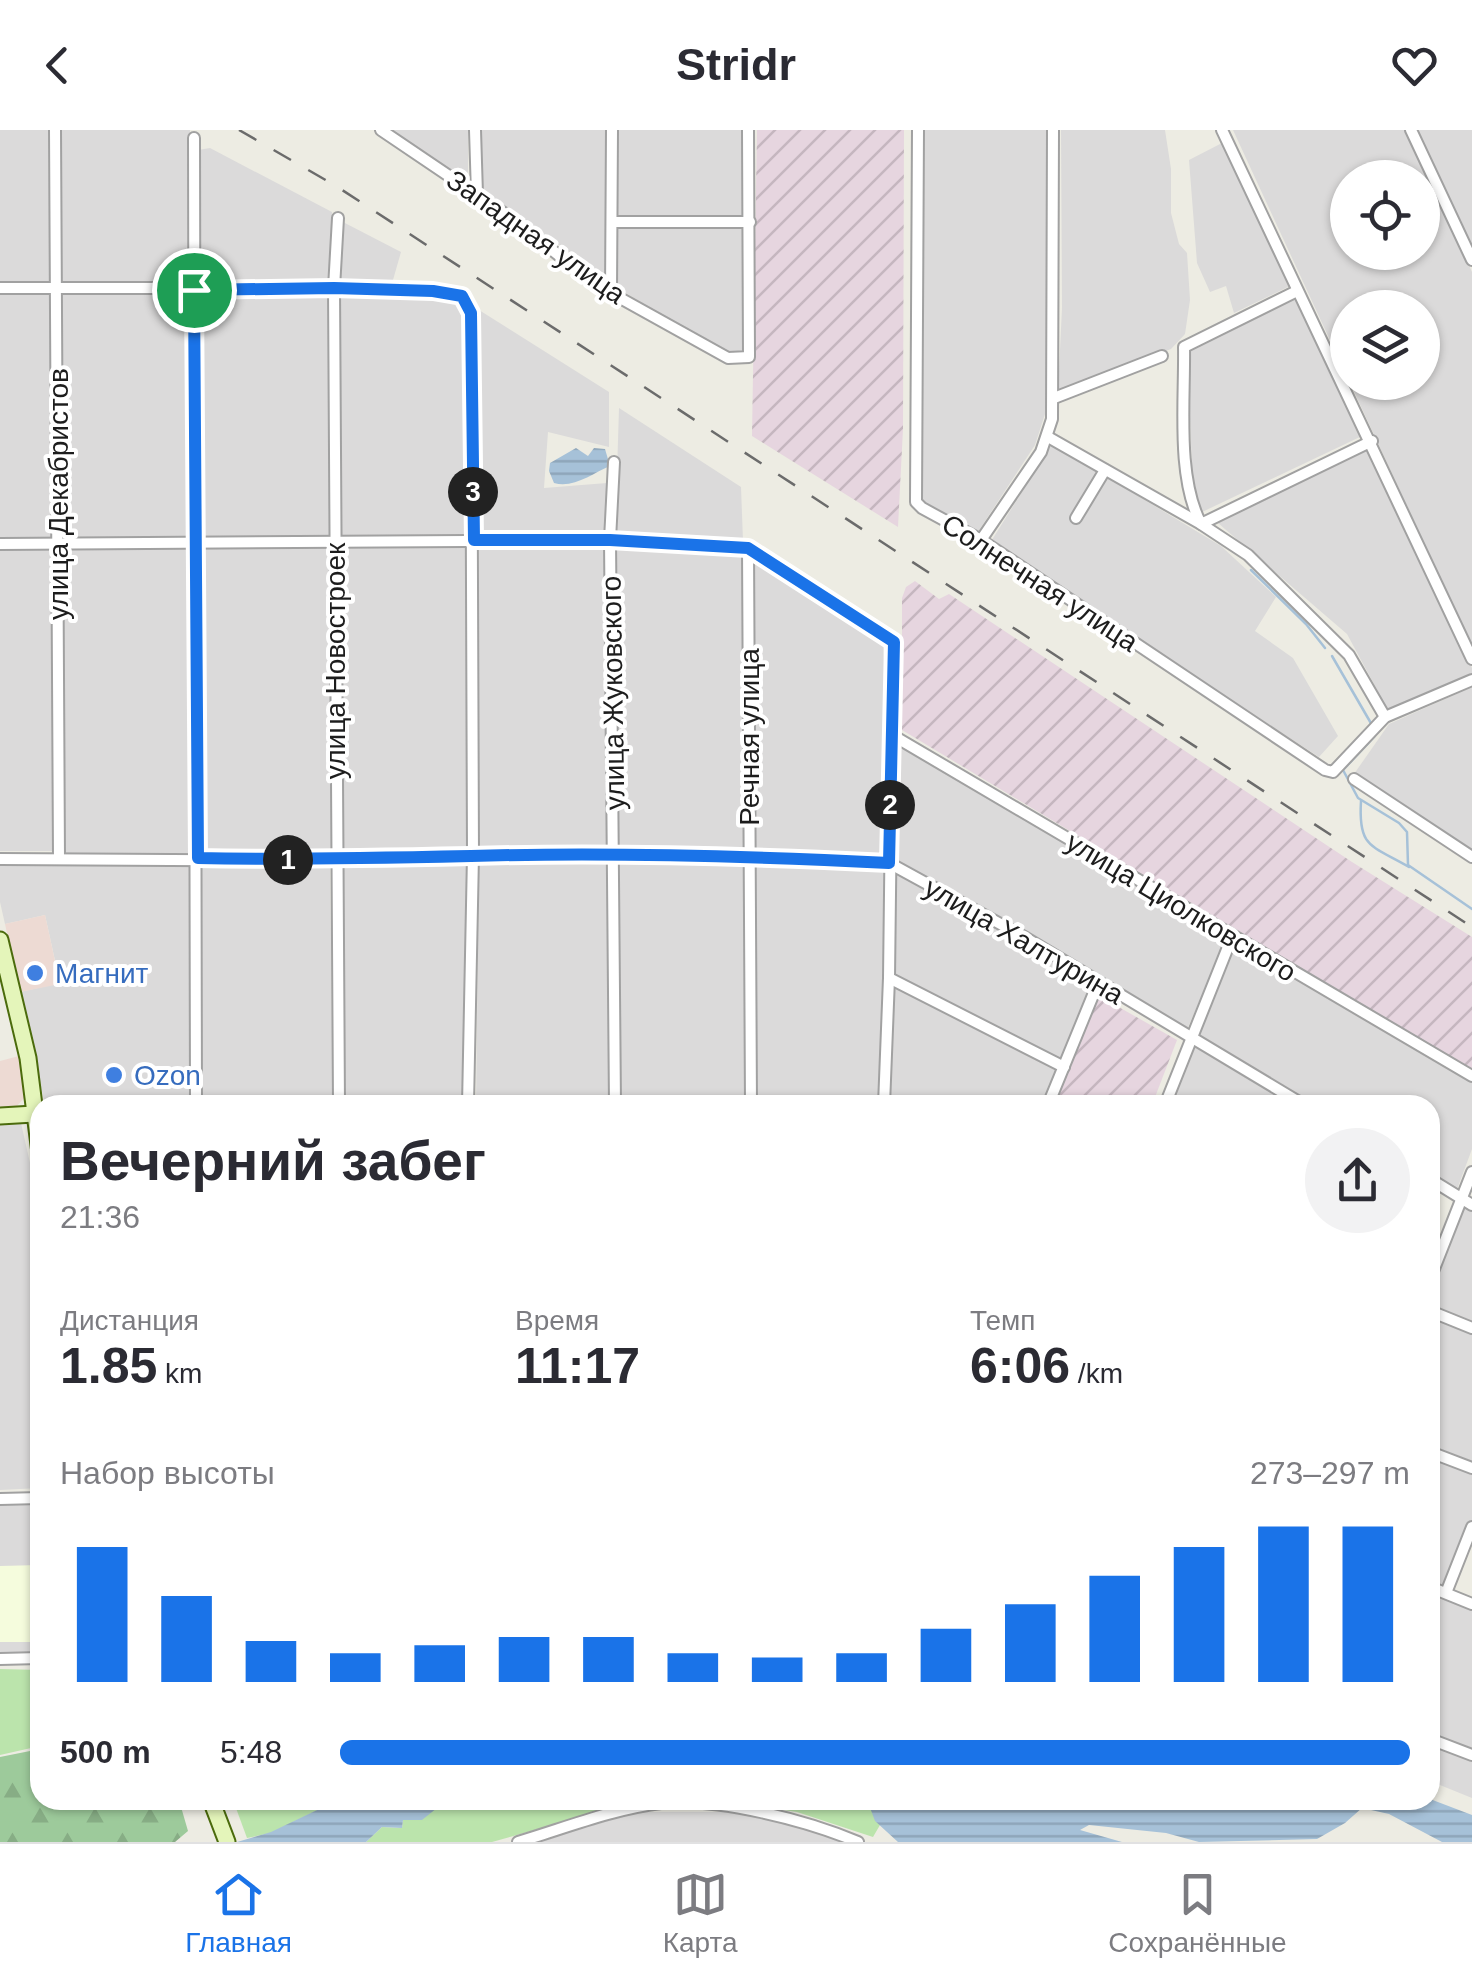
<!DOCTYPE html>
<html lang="ru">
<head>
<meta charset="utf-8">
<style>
	body { margin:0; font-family:Helvetica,sans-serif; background:#f2f2f3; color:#2b2b33; height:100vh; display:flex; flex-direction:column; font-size:38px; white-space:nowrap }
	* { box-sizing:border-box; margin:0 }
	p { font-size:32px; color:#7c7c81 }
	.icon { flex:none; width:55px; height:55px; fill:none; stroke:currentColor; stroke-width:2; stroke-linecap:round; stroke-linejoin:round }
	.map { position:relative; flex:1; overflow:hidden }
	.side { position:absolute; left:30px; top:965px; width:1410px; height:715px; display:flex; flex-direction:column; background:#fff; border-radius:30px; box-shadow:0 2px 8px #0004 }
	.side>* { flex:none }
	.fabs { position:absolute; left:1330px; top:30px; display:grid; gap:20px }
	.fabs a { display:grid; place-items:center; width:110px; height:110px; border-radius:50%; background:#fff; box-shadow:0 2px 8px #0004; font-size:50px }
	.pin { position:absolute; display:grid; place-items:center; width:85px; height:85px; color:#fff; margin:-42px; border:5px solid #fff; border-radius:50%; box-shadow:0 2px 10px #0007 }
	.km { position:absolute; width:50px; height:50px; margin:-25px; border-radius:50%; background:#222; color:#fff; font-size:28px; line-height:50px; text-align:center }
	.round { display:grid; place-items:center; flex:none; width:105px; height:105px; border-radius:52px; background:#f2f2f3 }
	.summary { display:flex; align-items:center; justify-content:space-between; height:170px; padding:0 30px }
	h1 { font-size:55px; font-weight:700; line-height:75px }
	.stats { display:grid; grid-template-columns:repeat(3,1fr); gap:15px; height:170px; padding:10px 30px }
	.stats div { display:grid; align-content:center }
	.stats b { font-size:50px; font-weight:700 }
	.stats small { font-size:28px; font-weight:400 }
	.stats p { font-size:28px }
	.chart { height:280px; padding:20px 30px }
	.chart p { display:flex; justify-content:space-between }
	.chart svg { width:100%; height:180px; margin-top:10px; stroke:#1a73e8; stroke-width:6 }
	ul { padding:0 30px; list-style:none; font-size:32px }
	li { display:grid; grid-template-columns:160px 120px 1fr; align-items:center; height:75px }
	li i { height:25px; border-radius:12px; background:#1a73e8 }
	header { display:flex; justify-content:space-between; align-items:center; height:130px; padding:0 30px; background:#fff; font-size:45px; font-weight:700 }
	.tab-bar { display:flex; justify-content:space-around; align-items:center; height:140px; border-top:2px solid #e1e1e2; background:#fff; font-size:28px; color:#7c7c81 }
	.tab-bar a { display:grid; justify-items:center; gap:5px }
	.tab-bar .active { color:#1a73e8 }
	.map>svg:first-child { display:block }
	.residential { fill:#dbdada; fill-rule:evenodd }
	.commercial { fill:#eddad3 }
	.industrial { fill:url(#industrial-furrows) }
	.education { fill:#f5fcdd }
	.grass { fill:#bbe4ac }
	.forest { fill:url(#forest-firs) }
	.water { fill:url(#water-rules) }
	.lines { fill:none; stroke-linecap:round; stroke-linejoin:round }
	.stream { stroke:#a6c1d8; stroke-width:2.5 }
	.minor-casing { stroke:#a1a1a1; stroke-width:14 }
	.secondary-casing { stroke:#4b6b0c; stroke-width:19 }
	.minor { stroke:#fff; stroke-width:10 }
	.secondary { stroke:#e4f5ba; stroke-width:15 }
	.rail { stroke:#6b6b6b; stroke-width:2.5; stroke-dasharray:20 20; stroke-linecap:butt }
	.route-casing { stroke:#fff; stroke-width:20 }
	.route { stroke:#1a73e8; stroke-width:12 }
	.shop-dot { fill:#3f7fe0; stroke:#fff; stroke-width:4 }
	.labels { text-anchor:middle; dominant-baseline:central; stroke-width:8; stroke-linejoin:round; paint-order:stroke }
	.street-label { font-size:28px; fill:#1d1d1d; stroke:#fff }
	.shop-label { font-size:28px; fill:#366cbe; stroke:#fff; text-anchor:start }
</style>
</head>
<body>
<header><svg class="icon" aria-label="back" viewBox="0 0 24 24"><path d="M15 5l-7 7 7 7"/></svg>Stridr<svg class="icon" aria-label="heart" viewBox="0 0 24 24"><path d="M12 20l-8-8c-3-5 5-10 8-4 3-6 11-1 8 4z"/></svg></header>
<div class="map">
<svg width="1472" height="1712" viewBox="0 0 1472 1712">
	<defs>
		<pattern id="industrial-furrows" width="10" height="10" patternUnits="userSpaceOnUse" patternTransform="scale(2.5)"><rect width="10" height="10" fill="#e6d5df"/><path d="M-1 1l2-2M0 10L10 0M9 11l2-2" fill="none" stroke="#c5b6bf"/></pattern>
		<pattern id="forest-firs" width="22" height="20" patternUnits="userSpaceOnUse" patternTransform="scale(2.5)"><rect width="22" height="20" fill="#9dca9b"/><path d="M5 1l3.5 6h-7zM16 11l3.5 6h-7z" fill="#87ad85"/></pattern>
		<pattern id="water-rules" width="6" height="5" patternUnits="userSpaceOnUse" patternTransform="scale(2.5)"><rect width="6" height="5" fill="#a6c1d8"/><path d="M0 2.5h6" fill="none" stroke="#8ea5b9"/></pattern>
	</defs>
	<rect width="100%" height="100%" fill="#edece3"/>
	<g class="residential">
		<path d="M0 0H48L51 155 0 156Z"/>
		<path d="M59 0H190L191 157 61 155Z"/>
		<path d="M390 0H468V52Z"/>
		<path d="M480 0H607L605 148 483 61Z"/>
		<path d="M616 0H742L745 89 617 87Z"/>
		<path d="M921 0H1048L1049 238 1045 284 1035 315 976 405 917 370Z"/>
		<path d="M1061 0H1165L1171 39V83L1179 114 1187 123 1190 170 1185 204 1171 219 1058 262 1062 178Z"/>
		<path d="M1233 0H1407L1472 142V516L1350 253 1422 252V178H1348L1347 247ZM1348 48H1422V122H1348Z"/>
		<path d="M1417 0H1472V119Z"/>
		<path d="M1222 13 1290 156 1234 183 1226 156 1210 162 1197 133 1189 30Z"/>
		<path d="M210 18 332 82 330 156H199L198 20Z"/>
		<path d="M341 91 401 122 391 157 338 155Z"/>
		<path d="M747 95 745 223 727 222 711 215 616 157 617 96Z"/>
		<path d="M189 163 192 405 189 408 63 409 61 164Z"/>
		<path d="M330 163 331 407 199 408 198 164Z"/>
		<path d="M338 163 452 168 467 178 470 407H338Z"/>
		<path d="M52 164 55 409 0 410V165Z"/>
		<path d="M1294 167 1362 306 1200 383 1193 360 1187 220Z"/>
		<path d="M479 180 609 262V317L548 302 544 358 607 353 606 406H478Z"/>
		<path d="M619 278 741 357 743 411 615 406Z"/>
		<path d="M1052 314 1221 416 1276 467 1255 501 1293 528 1338 606 1319 627 990 413Z"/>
		<path d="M1369 319 1472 538V544L1389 582 1347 504 1218 393Z"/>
		<path d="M198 414 331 415V727L201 724Z"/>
		<path d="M607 414 609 721H478L479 415Z"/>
		<path d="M615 414 744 420 745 722H618Z"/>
		<path d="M191 415 193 724 62 723 63 417Z"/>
		<path d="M339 415H470L467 722 339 726Z"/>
		<path d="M53 417 56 721H0V419Z"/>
		<path d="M751 424 883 510 888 620 884 728 753 722Z"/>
		<path d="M1472 557V722L1354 644 1389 594Z"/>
		<path d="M896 611 1227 807 1186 902 893 731Z"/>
		<path d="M467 729 465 975H342L341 734Z"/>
		<path d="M479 730 610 731 608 975H476Z"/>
		<path d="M618 730H746L747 975H619Z"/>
		<path d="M754 730 881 737 885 741 886 850 878 975H754Z"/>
		<path d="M0 732H194L193 975H45L20 862 60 853 45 785 5 794 0 772Z"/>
		<path d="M201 733 330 735 333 975H202Z"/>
		<path d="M892 740 1016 806 1092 853 1061 932 892 846Z"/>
		<path d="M1239 814 1472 952V1019L1456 1062 1430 1046V975H1312L1197 910 1233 815Z"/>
		<path d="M891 853 1059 938 1044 975H888Z"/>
		<path d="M1191 915 1278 964 1273 975H1168Z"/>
		<path d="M0 993H21L40 1077V1358L0 1360Z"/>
		<path d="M1459 1074 1472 1081V1191L1430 1174V1148Z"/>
		<path d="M1430 1187 1472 1202V1331L1430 1315Z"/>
		<path d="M1430 1324 1472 1340V1394L1446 1460 1430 1454Z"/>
		<path d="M40 1373V1524H0V1375Z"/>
		<path d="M1430 1462 1472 1479V1620L1430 1605Z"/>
		<path d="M1430 1613 1472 1628V1668L1430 1651Z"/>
		<path d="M638 1682H730L796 1689 858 1712H530Z"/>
	</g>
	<g class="commercial">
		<path d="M45 785 60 854 20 862 5 794Z"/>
		<path d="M19 926 25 967 15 978 0 981V931Z"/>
	</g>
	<g class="industrial">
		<path d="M757 0H904L903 299 898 397 752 306Z"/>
		<path d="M915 451 939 469 949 464 1352 732 1472 807V943L902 600V468L906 457Z"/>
		<path d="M1101 867 1177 910 1152 975H1053L1097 868Z"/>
	</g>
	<path class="education" d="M40 1435V1512H0V1436Z"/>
	<g class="grass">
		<path d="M0 1539 40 1540V1616L0 1625Z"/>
		<path d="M233 1670H338L271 1703 247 1708Z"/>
		<path d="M447 1670H641L492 1712H366L382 1697 402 1698 403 1690 444 1674Z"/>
		<path d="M719 1670H850L856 1675H869L880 1695 873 1707 797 1682Z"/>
	</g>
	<path class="forest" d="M40 1619V1670H179L188 1701 175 1712H0V1627Z"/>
	<g class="water">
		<path d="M576 318 588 326 594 318 605 319 610 336C593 343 573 359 554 353L549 341 550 333Z"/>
		<path d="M1430 1669 1472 1685V1712H1442L1389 1684 1362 1678 1345 1693 1317 1709 1199 1712 1166 1703 1089 1695 1080 1700 1122 1712H898L875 1691 869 1675 856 1676 850 1670Z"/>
		<path d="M338 1670H447L422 1690H403L402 1698 382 1697 366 1712H237L271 1702Z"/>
	</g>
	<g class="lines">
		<g class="stream">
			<path d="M1251 440 1306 494 1325 518"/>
			<path d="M1332 526 1372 595"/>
			<path d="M1374 607 1343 640 1358 668 1399 693 1407 702 1408 735 1472 779"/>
			<path d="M1361 671C1358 718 1371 715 1409 737"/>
		</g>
		<defs>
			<g id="minor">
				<path d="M55 0 59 728"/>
				<path d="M381 0 520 94 593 153 728 228 749 227 748 0"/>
				<path d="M475 0 477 64"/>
				<path d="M918 0 916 372 922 378 981 410 1325 640 1333 642 1385 587 1472 550"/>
				<path d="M1222 0 1472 529"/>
				<path d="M1411 0 1472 130"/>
				<path d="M194 8 196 975"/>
				<path d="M338 88 334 158 339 975"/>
				<path d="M612 92H750"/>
				<path d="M0 158H334L433 161 462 165 471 183 473 725 468 975"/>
				<path d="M1297 161 1184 217C1185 271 1176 346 1201 394L1372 311"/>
				<path d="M611 162 612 0"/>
				<path d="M1054 268 1162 226"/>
				<path d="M1048 307 1201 394 1248 425 1349 525 1385 587"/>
				<path d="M614 332 610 410 615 975"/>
				<path d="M1076 388 1105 340"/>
				<path d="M981 410 1041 322 1052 289 1053 0"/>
				<path d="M0 414 610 410 748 418 893 512 889 848 884 975"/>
				<path d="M748 418 751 975"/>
				<path d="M892 605 1472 946"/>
				<path d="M1354 649 1472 727"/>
				<path d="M0 729 336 731 473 725 749 726 889 733 1026 808 1304 975"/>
				<path d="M889 848 1064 937"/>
				<path d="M1048 975 1098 853"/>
				<path d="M1165 975 1232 807"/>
				<path d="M1430 1049 1472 1075"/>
				<path d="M1430 1149 1472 1042"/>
				<path d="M1430 1181 1472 1198"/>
				<path d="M1430 1322 1472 1338"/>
				<path d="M0 1369 40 1368"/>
				<path d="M1430 1457 1472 1474"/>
				<path d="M1446 1463 1472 1397"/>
				<path d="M0 1529 40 1528"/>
				<path d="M1430 1609 1472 1625"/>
				<path d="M518 1712C565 1698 612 1679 661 1673 716 1667 806 1690 858 1712"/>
			</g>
			<g id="secondary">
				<path d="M0 810 28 928 40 1023"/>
				<path d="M0 986 34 984"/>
				<path d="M211 1670 227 1712"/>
			</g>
		</defs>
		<use href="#minor" class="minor-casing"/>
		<use href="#secondary" class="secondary-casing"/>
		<use href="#minor" class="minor"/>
		<use href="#secondary" class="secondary"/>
		<path class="rail" d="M239 0 336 56 1472 797"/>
	</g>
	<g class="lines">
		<defs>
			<path id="route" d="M334 158 433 161 462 166 471 183 474 410H610L748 418 894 512 889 733C750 726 611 722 471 726 380 728 289 730 198 728L194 160Z"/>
		</defs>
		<use href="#route" class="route-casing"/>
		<use href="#route" class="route"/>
	</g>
	<g class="shop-dot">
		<circle cx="35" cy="843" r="10"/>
		<circle cx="114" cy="945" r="10"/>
	</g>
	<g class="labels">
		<g class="street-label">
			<text transform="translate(536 107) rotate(35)">Западная улица</text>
			<text transform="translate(58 364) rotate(-90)">улица Декабристов</text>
			<text transform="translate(1040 453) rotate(33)">Солнечная улица</text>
			<text transform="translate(335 531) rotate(-90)">улица Новостроек</text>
			<text transform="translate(613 563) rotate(-91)">улица Жуковского</text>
			<text transform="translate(749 607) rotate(-90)">Речная улица</text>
			<text transform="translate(1181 777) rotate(31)">улица Циолковского</text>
			<text transform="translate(1024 811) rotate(30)">улица Халтурина</text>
		</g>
		<g class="shop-label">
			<text x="55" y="843">Магнит</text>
			<text x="134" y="945">Ozon</text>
		</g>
	</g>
</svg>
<div class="fabs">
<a><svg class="icon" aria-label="locate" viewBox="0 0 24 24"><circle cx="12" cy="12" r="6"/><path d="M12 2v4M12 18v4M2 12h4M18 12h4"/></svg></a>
<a><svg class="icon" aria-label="layers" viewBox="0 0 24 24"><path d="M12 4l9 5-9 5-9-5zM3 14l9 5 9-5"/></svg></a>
</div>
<div class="pin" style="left:194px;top:160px;background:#1e9e55"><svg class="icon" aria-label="arrive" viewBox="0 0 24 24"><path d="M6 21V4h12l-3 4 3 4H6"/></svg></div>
<b class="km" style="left:288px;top:730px">1</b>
<b class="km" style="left:890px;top:675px">2</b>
<b class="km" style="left:473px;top:362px">3</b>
<section class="side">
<div class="summary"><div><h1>Вечерний забег</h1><p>21:36</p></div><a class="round"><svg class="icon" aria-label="share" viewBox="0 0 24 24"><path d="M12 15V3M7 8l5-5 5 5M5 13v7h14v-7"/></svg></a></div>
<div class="stats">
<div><p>Дистанция</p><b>1.85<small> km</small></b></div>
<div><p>Время</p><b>11:17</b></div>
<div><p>Темп</p><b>6:06<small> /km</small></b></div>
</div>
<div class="chart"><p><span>Набор высоты</span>273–297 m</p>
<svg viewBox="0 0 160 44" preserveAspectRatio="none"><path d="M5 44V11M15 44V23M25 44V34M35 44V37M45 44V35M55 44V33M65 44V33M75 44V37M85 44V38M95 44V37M105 44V31M115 44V25M125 44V18M135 44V11M145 44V6M155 44V6"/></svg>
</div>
<ul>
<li><b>500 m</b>5:48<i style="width:100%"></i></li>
</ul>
</section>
</div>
<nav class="tab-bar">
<a class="active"><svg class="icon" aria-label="home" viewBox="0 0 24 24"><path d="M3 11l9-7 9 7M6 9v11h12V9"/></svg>Главная</a>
<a><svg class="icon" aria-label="map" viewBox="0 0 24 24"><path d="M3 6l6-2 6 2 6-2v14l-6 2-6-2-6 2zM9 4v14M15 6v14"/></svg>Карта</a>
<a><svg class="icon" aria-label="saved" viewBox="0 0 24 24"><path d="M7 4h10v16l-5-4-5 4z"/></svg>Сохранённые</a>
</nav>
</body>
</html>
